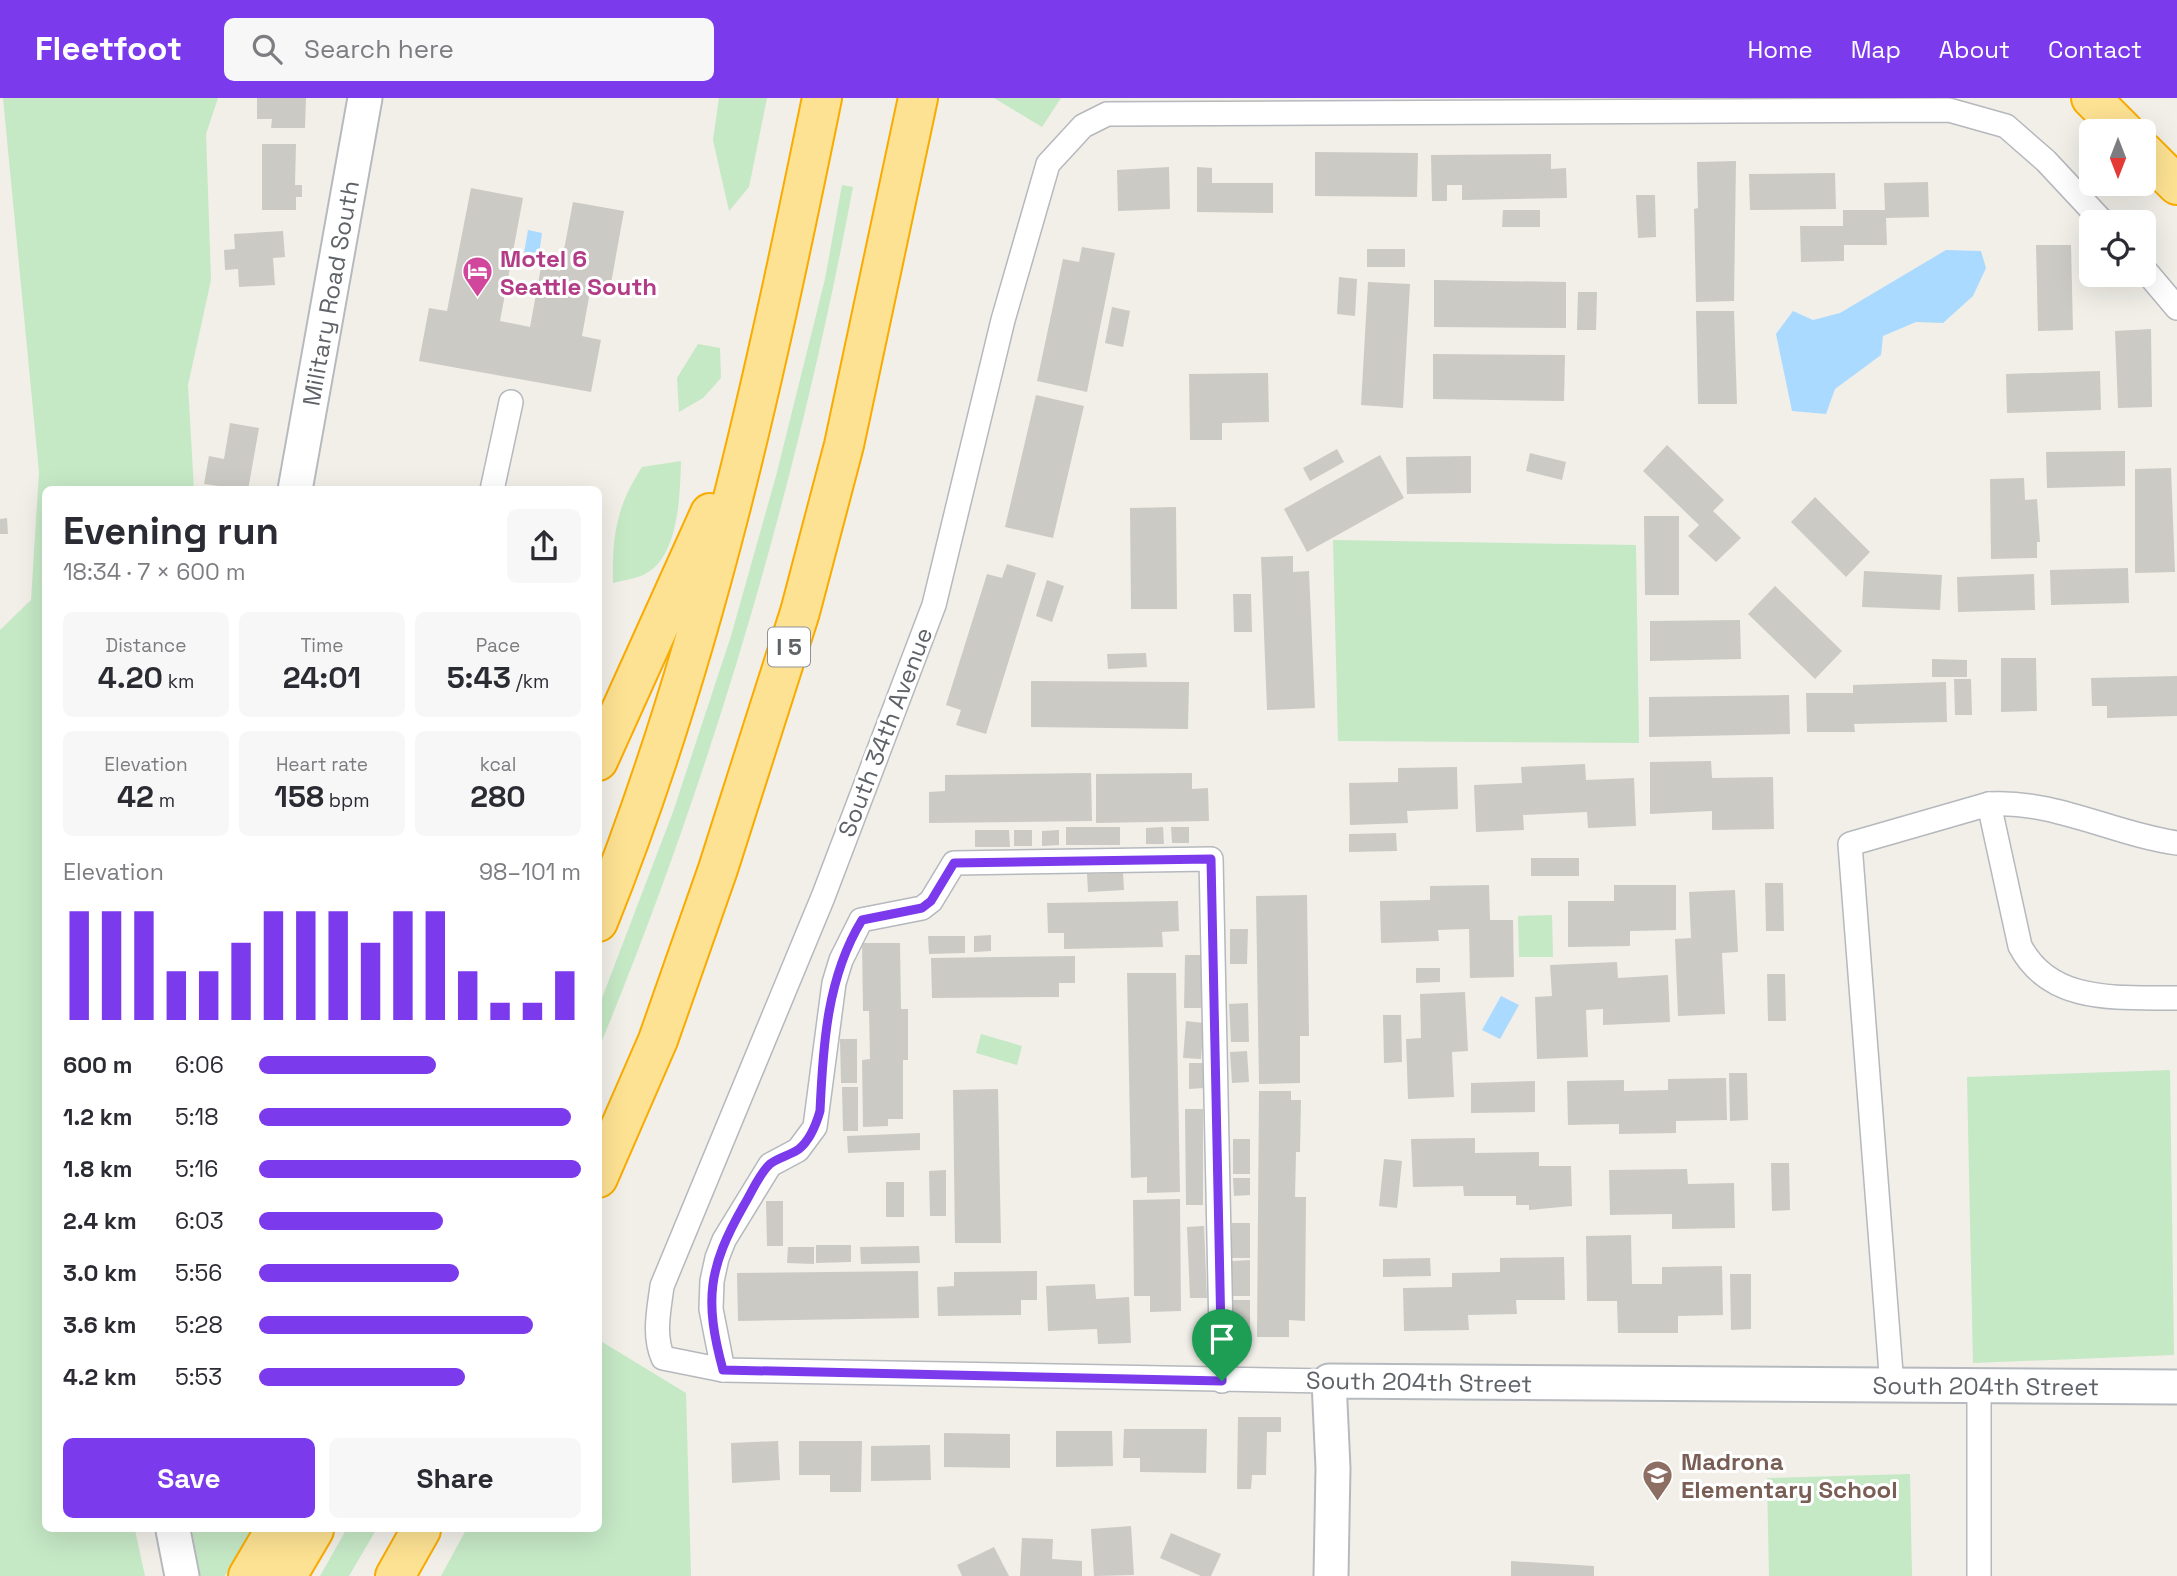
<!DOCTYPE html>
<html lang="en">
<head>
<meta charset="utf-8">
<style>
	body { margin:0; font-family:"Space Grotesk",sans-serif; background:#f7f7f7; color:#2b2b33; height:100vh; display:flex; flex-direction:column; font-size:26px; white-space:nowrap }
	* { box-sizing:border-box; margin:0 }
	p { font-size:23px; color:#7c7c81 }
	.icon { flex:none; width:38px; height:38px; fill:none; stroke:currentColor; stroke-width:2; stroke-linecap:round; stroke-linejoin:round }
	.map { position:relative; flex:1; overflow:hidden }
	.side { position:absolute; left:42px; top:388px; width:560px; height:1046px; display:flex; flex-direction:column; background:#fff; border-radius:10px; box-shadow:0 7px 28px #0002 }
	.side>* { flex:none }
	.needle { width:46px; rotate:180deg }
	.controls { position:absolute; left:2079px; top:21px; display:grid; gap:14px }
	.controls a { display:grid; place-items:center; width:77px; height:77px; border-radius:10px; background:#fff; box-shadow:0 7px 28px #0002; font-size:35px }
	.pin { position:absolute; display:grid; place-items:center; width:60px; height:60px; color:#fff; margin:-72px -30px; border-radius:50% 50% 50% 0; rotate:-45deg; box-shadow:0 0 7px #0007 }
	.pin .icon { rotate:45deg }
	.round { display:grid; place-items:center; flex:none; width:74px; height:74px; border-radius:10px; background:#f7f7f7 }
	.summary { display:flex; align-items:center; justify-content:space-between; height:119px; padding:0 21px }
	h1 { font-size:38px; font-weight:800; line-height:52px }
	.figures { display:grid; grid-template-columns:repeat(3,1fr); gap:10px; height:119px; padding:7px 21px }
	.figures div { display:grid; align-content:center; border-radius:10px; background:#f7f7f7; text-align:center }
	.figures b { font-size:30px; font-weight:800 }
	.figures small { font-size:19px; font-weight:400 }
	.figures p { font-size:19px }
	.chart { height:196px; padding:14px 21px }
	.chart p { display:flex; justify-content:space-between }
	.chart svg { width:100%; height:126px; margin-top:7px; stroke:#7c3aed; stroke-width:6 }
	.button { display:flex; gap:14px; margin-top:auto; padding:14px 21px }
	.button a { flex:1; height:80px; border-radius:10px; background:#7c3aed; color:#fff; font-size:28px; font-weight:800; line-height:80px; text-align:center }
	.button a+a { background:#f7f7f7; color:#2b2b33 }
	ul { padding:0 21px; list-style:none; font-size:23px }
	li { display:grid; grid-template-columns:112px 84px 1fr; align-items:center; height:52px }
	li i { height:18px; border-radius:9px; background:#7c3aed }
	header { display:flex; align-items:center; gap:42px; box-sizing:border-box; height:98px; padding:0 35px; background:#7c3aed; color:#fff }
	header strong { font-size:33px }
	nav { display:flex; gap:38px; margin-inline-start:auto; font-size:24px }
	.search { width:490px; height:63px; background:#f7f7f7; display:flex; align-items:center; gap:18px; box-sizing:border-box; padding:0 24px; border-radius:10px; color:#7c7c81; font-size:26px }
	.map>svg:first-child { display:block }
	.green { fill:#c5e8c5 }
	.water { fill:#aadaff }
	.building { fill:#cccac5 }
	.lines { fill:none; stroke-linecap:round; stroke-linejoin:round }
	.street-casing { stroke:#b5b8bc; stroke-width:26 }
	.secondary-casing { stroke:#b6babf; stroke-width:37 }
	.highway-casing { stroke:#f9ab00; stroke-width:42 }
	.street { stroke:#fff; stroke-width:23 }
	.secondary { stroke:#fff; stroke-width:33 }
	.highway { stroke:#fde293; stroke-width:38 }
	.route-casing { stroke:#fff; stroke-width:14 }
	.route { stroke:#7c3aed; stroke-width:9 }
	.labels { text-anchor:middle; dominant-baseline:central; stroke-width:6; stroke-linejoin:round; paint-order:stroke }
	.shield { fill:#fff; stroke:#8f9295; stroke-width:2 }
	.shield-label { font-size:23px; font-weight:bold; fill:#5f6368 }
	.hotel-label { font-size:24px; font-weight:bold; fill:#b23c85; stroke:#fff; text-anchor:start }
	.street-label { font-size:24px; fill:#5f6368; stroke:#fff }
	.education-label { font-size:24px; font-weight:bold; fill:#785e54; stroke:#fff; text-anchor:start }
</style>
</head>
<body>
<header>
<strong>Fleetfoot</strong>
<div class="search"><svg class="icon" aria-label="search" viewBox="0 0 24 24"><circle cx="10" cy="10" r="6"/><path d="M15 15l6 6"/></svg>Search here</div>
<nav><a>Home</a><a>Map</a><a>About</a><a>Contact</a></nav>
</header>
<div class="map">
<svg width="2177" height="1478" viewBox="0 0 2177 1478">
	<rect width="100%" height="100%" fill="#f1efe8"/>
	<g class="green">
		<path d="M3 0H218L206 36 211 182 188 287 194 392H46V1432H135L145 1478H0V532L31 502 39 374Z"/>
		<path d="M719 0H767L749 89 729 113 713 42Z"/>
		<path d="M994 0H1061L1042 29Z"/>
		<path d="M842 87 853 89C798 383 713 674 599 950V908L673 714 731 538 776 378 825 181Z"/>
		<path d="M698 246 720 250 721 280 703 300 679 314 677 280Z"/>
		<path d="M681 363C680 396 679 459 645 476 636 481 623 482 613 485 612 439 616 409 642 369Z"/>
		<path d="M1333 442 1636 447 1639 645 1338 643Z"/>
		<path d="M1552 817 1553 859H1519L1518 818Z"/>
		<path d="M981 936 1022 948 1017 967 976 955Z"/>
		<path d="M2170 972 2174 1257 1973 1265 1967 979Z"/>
		<path d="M599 1242 686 1295 691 1478H441L466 1432H598Z"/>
		<path d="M1910 1376 1912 1478H1769L1767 1380Z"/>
		<path d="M192 1432H251L225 1478H200Z"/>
		<path d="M346 1432H376L349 1478H320Z"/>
	</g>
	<g class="water">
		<path d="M528 132 542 135 538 164 523 161Z"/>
		<path d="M1946 152 1981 153 1986 170 1973 198 1943 225 1916 224 1883 238 1881 257 1835 291 1826 316 1792 313 1776 236 1793 213 1813 222 1840 215Z"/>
		<path d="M1501 898 1519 907 1500 941 1482 932Z"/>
	</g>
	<g class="building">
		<path d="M257 0H306L305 30H271L272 21H257Z"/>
		<path d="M262 46H296L295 87H302V99H296V112H262Z"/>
		<path d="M1315 54 1418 55 1417 99 1315 98Z"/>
		<path d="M1551 56V71L1566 70 1567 100 1462 102V87H1447V103H1432L1431 57Z"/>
		<path d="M1736 63 1734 203 1696 204 1694 111 1698 110 1697 64Z"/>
		<path d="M1169 69 1170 111 1118 113 1117 72Z"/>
		<path d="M1197 69 1212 70V85H1273V115L1197 114Z"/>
		<path d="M1835 75 1836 111 1750 112 1749 76Z"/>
		<path d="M1928 84 1929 119 1886 120 1887 147H1844V163L1801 164 1800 128H1843V112H1885L1884 85Z"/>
		<path d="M471 90 523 100 500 223 530 229 541 169 560 173 573 104 624 113 610 191 591 188 582 238 601 242 591 294 419 263 429 210 447 213Z"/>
		<path d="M1636 97H1655L1656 139 1638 140Z"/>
		<path d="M1503 112H1540V129H1502Z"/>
		<path d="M283 133 285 159 273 160 275 187 239 189 238 171 225 172 224 152 235 151 234 136Z"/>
		<path d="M2036 147H2071L2073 232 2038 233Z"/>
		<path d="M1082 149 1115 155 1087 294 1037 283 1063 161 1079 164Z"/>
		<rect x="1367" y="151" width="38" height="18"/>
		<path d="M1339 179 1357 181 1355 218 1337 216Z"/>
		<path d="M1434 182 1566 184V230L1434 229Z"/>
		<path d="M1368 184 1410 186 1403 310 1361 307Z"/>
		<path d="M1578 194H1597L1596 232H1577Z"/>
		<path d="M1112 209 1130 213 1123 249 1105 245Z"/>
		<path d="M1696 213H1734L1737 306H1698Z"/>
		<path d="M2151 231 2152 309 2118 310 2115 233Z"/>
		<path d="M1433 256 1565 257 1564 303 1433 301Z"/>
		<path d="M2100 273 2101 312 2007 315 2006 276Z"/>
		<path d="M1268 275 1269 324 1222 325V342H1190L1189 276Z"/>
		<path d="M1036 297 1084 308 1053 440 1005 429Z"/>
		<path d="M230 325 259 330 248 392 204 386 209 358 224 361Z"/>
		<path d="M1667 347 1724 402 1713 413 1741 440 1716 464 1688 438 1699 427 1643 373Z"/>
		<path d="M1337 351 1344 364 1310 383 1303 370Z"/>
		<path d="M2125 353V388L2047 390 2046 354Z"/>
		<path d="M1530 355 1566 364 1562 382 1526 373Z"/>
		<path d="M1380 357 1404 400 1307 454 1284 411Z"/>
		<path d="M1471 358V395L1407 396 1406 359Z"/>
		<path d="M2171 370 2175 474 2135 475V371Z"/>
		<path d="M2024 380 2025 402 2037 401 2040 444H2037V460L1991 461 1990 381Z"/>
		<path d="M1815 399 1870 454 1846 479 1791 424Z"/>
		<path d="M1176 409 1177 511H1131L1130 410Z"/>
		<path d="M1644 418H1679V497H1645Z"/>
		<path d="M7 420 8 436H0V421Z"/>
		<path d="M1293 458V474L1309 473 1315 610 1267 612 1261 459Z"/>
		<path d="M1007 466 1036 475 986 636 956 627 961 612 946 607 987 476 1002 480Z"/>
		<path d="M2128 470 2129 505 2051 507 2050 472Z"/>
		<path d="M1864 473 1942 477 1940 512 1862 509Z"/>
		<path d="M2034 476 2035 512 1958 514 1957 479Z"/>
		<path d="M1047 482 1064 488 1052 524 1036 518Z"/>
		<path d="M1775 488 1842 553 1815 581 1748 516Z"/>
		<path d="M1233 496H1251L1252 534H1234Z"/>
		<path d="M1740 522 1741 561 1650 563V523Z"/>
		<path d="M1146 555 1147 569 1108 571 1107 556Z"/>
		<path d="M2001 560H2036L2037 613 2001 614Z"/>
		<path d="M1932 561 1967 562V579H1932Z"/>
		<path d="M2177 578V618L2107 620V608H2092L2091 580Z"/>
		<path d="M1954 581H1971L1972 617H1955Z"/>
		<path d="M1031 583 1189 584 1188 631 1031 629Z"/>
		<path d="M1946 584 1947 624 1854 626 1855 634H1807L1806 595H1853V587Z"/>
		<path d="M1789 597 1790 636 1649 639V599Z"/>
		<path d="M1711 663 1712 680 1773 679 1774 731 1712 732V713L1650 716V664Z"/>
		<path d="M1585 666 1586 682 1634 680 1636 728 1588 730 1587 714 1523 717 1524 732 1476 734 1474 687 1522 685 1521 669Z"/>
		<path d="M1457 669 1458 711 1407 713 1408 725 1350 727 1349 685 1398 684V670Z"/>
		<path d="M1091 675 1092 723 929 725V694L945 693V677Z"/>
		<path d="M1192 675V691L1208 690 1209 723 1096 725V676Z"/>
		<rect x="1066" y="729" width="54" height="18"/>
		<path d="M1163 729 1164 746H1146V730Z"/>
		<path d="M1171 729H1189V745H1172Z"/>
		<path d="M975 732H1009L1010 749H975Z"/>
		<rect x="1014" y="732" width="18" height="16"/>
		<path d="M1059 732V747L1042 748V733Z"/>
		<path d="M1396 735 1397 753 1349 754V736Z"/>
		<rect x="1531" y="760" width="48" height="18"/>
		<path d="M1123 775 1124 792 1088 794 1087 776Z"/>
		<path d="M1765 785H1783L1784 833H1766Z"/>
		<path d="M1489 787 1490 822H1513L1514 879 1470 880 1469 831 1438 832 1439 843 1381 845 1380 803 1430 802V788Z"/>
		<path d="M1614 787H1676V832L1630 833V848L1568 849V803H1614Z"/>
		<path d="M1735 792 1738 854 1722 855 1725 916 1678 918 1675 841 1691 840 1689 794Z"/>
		<path d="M1307 797 1309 938H1300V985L1259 986 1256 798Z"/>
		<path d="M1178 803 1179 833 1162 834 1163 849 1064 851V835H1048L1047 805Z"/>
		<path d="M1230 831H1248L1247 866H1230Z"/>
		<path d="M991 837V853L974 854V838Z"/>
		<path d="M928 838H965V855L929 856Z"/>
		<path d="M862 845H900L901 911H908V962H903V1021H888V1028L863 1029 862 962 870 961 869 913H863Z"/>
		<path d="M1185 857H1202L1201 910H1184Z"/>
		<path d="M1075 858V885H1059V899L932 900 931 860Z"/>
		<path d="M1617 864 1618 880 1668 877 1670 924 1603 927V911L1586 912 1588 959 1537 961 1535 899 1552 898 1550 867Z"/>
		<path d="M1416 870H1440V884L1416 885Z"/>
		<path d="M1127 875H1176L1180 1094 1147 1095V1079L1131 1080Z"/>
		<path d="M1767 876H1785L1786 923H1768Z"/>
		<path d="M1465 894 1468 953 1452 954 1454 999 1408 1001 1406 941 1421 940 1420 896Z"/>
		<path d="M1248 905 1249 944H1231L1229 906Z"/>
		<path d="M1383 917H1401L1402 964 1384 965Z"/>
		<path d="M1186 923 1204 925 1201 961 1183 960Z"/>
		<path d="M840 941H857V985H841Z"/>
		<path d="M1247 953 1249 984 1232 985 1230 954Z"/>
		<path d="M1189 965H1204V990L1189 991Z"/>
		<path d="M1729 975H1747L1748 1022 1730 1023Z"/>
		<path d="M1726 980 1727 1022 1676 1023V1035L1619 1036V1026L1568 1027 1567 983 1624 982V993L1668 992V981Z"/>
		<path d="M1535 983V1014L1471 1015V985Z"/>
		<path d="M842 989H858V1033H843Z"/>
		<path d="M998 991 1001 1145H955L953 992Z"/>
		<path d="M1259 993H1291V1002H1301L1300 1054H1296L1295 1099H1306L1305 1223 1289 1222V1239H1257Z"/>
		<path d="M1185 1011H1203V1107H1186Z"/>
		<path d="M920 1035V1052L848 1055 847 1038Z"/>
		<path d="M1475 1040V1055L1539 1054V1068H1571L1572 1108 1529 1112V1107H1516V1098H1464L1463 1088 1413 1089 1411 1041Z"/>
		<rect x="1233" y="1041" width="17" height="35"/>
		<path d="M1384 1061 1402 1063 1397 1110 1379 1108Z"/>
		<path d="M1771 1065H1789L1790 1112 1772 1113Z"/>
		<path d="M1687 1071 1688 1086 1734 1085 1735 1130 1672 1131V1116L1610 1117 1609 1072Z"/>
		<path d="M946 1072V1118H930L929 1073Z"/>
		<path d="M1233 1080H1250V1097L1234 1098Z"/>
		<rect x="886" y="1084" width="18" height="35"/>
		<path d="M1180 1101 1181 1213 1150 1214V1198H1134L1133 1102Z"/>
		<path d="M766 1103H783V1148H767Z"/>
		<rect x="1232" y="1125" width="18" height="35"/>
		<path d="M1204 1128 1207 1200H1190L1187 1129Z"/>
		<path d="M1631 1137 1632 1186H1662V1169L1722 1168 1723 1217 1678 1218V1235H1618L1617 1203H1587L1586 1138Z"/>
		<path d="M816 1147H851V1164L816 1165Z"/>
		<path d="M919 1148 920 1165 861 1166 860 1149Z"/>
		<path d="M788 1149H814V1166L787 1165Z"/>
		<path d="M1564 1159 1565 1202H1516L1517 1216 1468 1217 1469 1232 1404 1233 1403 1190 1452 1189V1175L1500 1174V1160Z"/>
		<path d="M1430 1160 1431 1178 1383 1179V1161Z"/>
		<path d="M1250 1162V1198H1232V1163Z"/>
		<path d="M918 1173 919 1220 738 1223 737 1175Z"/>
		<path d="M1037 1173V1202H1021V1217L938 1218 937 1189 954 1188V1174Z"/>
		<path d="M1730 1176H1751V1231L1731 1232Z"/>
		<path d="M1095 1186 1096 1201 1129 1199 1131 1245 1098 1246 1097 1231 1048 1233 1046 1188Z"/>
		<path d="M1233 1202H1250V1237H1232Z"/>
		<path d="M1238 1319H1281V1334H1267L1266 1377H1252L1251 1391H1237Z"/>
		<path d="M1124 1331H1207L1206 1375 1140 1374V1360H1123Z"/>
		<path d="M1056 1333H1112L1113 1368 1056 1369Z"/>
		<path d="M944 1335 1010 1336V1370L944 1369Z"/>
		<path d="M778 1343 780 1382 732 1385 731 1345Z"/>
		<path d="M799 1343H862L861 1394H830V1377H799Z"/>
		<path d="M930 1347 931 1382 871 1383V1348Z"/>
		<path d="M1131 1428 1134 1477 1094 1478 1091 1431Z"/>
		<path d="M1171 1435 1221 1456 1211 1478H1201L1160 1460Z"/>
		<path d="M1022 1440 1053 1441 1052 1461 1082 1463V1478H1020Z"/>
		<path d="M994 1449 1009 1478H962L957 1467Z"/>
		<path d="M1511 1463 1594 1468V1478H1511Z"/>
	</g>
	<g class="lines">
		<defs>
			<g id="street">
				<path d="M2144 171 2177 210"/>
				<path d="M492 392 511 304"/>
				<path d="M1989 706 2020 848C2051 907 2119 899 2177 900"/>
				<path d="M723 1272 711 1211 712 1183 717 1160 724 1142 770 1067 798 1052 815 1029 834 885 841 862 861 822 922 810 931 803 954 765 1211 761 1222 1283"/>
				<path d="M1329 1283 723 1272 663 1260C653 1237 659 1212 662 1188L823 799 934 507 1003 222 1048 66 1083 28 1107 16 1949 12 2006 28 2046 63 2103 124"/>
				<path d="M1892 1288 1850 746 1989 706C2055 702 2113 736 2177 745"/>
				<path d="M1979 1289V1478"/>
			</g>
			<g id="secondary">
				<path id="s1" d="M295 392 365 0"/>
				<path d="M173 1432 182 1478"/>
				<path id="s2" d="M1331 1478 1333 1370 1329 1283 2177 1289"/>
			</g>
			<g id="highway">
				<path d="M2091 0 2124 33"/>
				<path d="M2144 54 2177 87"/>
				<path d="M598 663 710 415"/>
				<path d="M598 824C705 559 765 278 822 0"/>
				<path d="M598 1080 658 942 718 771 800 514 844 347 918 0"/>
				<path d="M248 1478 275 1432"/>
				<path d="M287 1478 314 1432"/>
				<path d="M395 1478 421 1432"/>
			</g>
		</defs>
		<use href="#street" class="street-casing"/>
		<use href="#secondary" class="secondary-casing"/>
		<use href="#highway" class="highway-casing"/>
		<use href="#street" class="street"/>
		<use href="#secondary" class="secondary"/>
		<use href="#highway" class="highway"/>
	</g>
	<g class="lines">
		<defs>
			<path id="route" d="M1211 761 1222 1283 723 1272C704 1202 708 1170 744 1107 752 1094 759 1076 770 1066 779 1059 791 1057 799 1051 810 1042 816 1027 820 1013 823 947 827 879 862 822L922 810 931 803 954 765Z"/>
		</defs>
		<use href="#route" class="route-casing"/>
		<use href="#route" class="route"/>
	</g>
	<defs>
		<symbol id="hotel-pin" viewBox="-11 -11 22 30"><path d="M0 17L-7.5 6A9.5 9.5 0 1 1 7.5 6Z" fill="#d1479c" stroke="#fff"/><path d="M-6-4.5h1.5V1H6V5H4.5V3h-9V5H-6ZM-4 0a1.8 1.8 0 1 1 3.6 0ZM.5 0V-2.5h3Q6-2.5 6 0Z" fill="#fff"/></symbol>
		<symbol id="school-pin" viewBox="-11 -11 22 30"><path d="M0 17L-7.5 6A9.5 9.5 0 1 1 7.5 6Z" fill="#8d6e63" stroke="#fff"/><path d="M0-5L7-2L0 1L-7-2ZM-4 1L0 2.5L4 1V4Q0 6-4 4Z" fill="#fff"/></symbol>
	</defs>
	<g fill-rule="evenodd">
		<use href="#hotel-pin" x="460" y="156" width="35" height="47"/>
		<use href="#school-pin" x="1640" y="1360" width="35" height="47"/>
	</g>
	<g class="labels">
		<rect class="shield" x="768" y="529.5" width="42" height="39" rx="5"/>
		<g class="shield-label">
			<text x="789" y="549">I 5</text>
		</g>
		<g class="hotel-label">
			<text x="500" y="160">Motel 6<tspan x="500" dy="28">Seattle South</tspan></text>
		</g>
		<g class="street-label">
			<text stroke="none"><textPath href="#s1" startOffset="200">Military Road South</textPath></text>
			<text transform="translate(885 634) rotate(-69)">South 34th Avenue</text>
			<text transform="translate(1419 1284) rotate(1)">South 204th Street</text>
			<text stroke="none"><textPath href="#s2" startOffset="852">South 204th Street</textPath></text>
		</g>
		<g class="education-label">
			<text x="1681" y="1363">Madrona<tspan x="1681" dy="28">Elementary School</tspan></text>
		</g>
	</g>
</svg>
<div class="controls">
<a><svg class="needle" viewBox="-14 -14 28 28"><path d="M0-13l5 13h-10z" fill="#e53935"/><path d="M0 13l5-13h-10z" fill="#7c7c81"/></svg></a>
<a><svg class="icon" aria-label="locate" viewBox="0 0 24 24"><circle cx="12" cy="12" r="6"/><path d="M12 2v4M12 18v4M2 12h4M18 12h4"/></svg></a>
</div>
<div class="pin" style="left:1222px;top:1283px;background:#1e9e55"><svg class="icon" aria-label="arrive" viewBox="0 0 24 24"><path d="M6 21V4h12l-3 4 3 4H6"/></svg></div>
<section class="side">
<div class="summary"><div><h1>Evening run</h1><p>18:34 · 7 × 600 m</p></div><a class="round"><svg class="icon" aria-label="share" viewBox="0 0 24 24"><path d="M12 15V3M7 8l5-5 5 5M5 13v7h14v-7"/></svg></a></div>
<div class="figures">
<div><p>Distance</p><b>4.20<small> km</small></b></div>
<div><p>Time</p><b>24:01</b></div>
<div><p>Pace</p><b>5:43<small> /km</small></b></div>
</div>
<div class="figures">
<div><p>Elevation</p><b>42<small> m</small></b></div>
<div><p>Heart rate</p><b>158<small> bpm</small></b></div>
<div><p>kcal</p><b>280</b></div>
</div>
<div class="chart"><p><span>Elevation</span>98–101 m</p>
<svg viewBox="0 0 160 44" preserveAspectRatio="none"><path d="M5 44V6M15 44V6M25 44V6M35 44V27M45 44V27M55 44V17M65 44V6M75 44V6M85 44V6M95 44V17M105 44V6M115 44V6M125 44V27M135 44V38M145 44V38M155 44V27"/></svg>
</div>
<ul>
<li><b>600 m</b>6:06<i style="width:55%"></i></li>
<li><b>1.2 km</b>5:18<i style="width:97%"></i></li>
<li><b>1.8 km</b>5:16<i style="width:100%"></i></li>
<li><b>2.4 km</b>6:03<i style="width:57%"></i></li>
<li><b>3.0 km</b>5:56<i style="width:62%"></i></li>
<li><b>3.6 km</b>5:28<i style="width:85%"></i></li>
<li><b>4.2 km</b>5:53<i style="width:64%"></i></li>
</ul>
<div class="button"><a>Save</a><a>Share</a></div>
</section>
</div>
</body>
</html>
